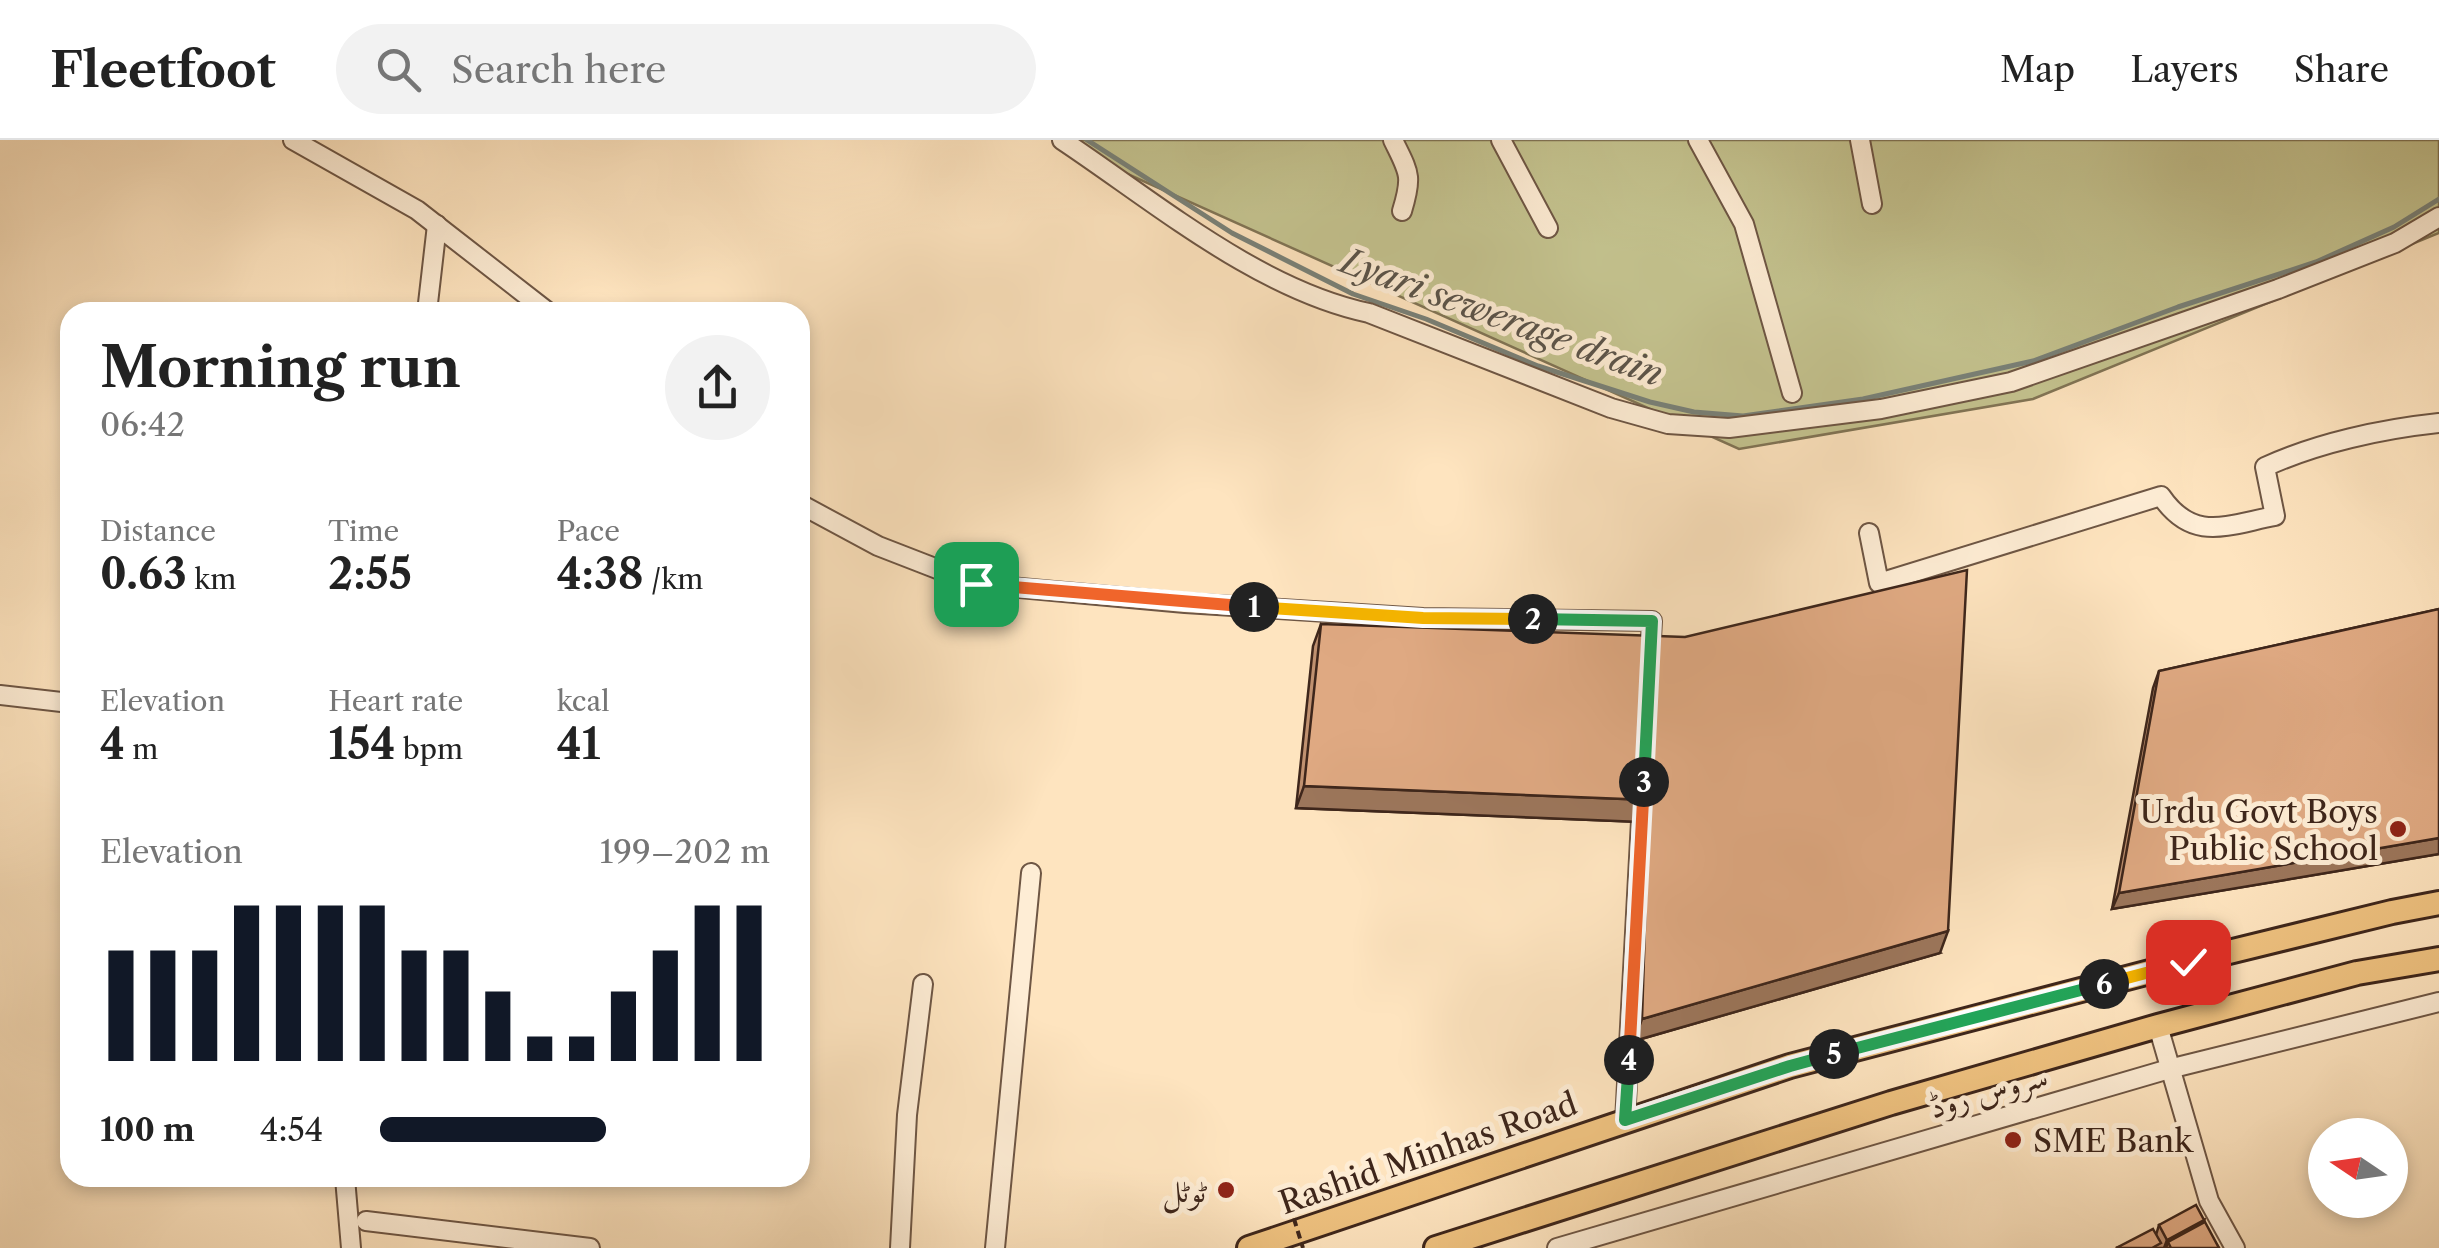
<!DOCTYPE html>
<html lang="en">
<head>
<meta charset="utf-8">
<style>
	body { margin:0; font-family:"Libre Caslon Text",Amiri,serif; background:#f2f2f2; color:#222; height:100vh; display:flex; flex-direction:column; font-size:38px; white-space:nowrap }
	* { box-sizing:border-box; margin:0 }
	p { font-size:32px; color:#767676 }
	.icon { flex:none; width:55px; height:55px; fill:none; stroke:currentColor; stroke-width:2; stroke-linecap:round; stroke-linejoin:round }
	.map { position:relative; flex:1; overflow:hidden }
	.side { position:absolute; left:60px; top:162px; width:750px; height:885px; display:flex; flex-direction:column; background:#fff; border-radius:30px; box-shadow:0 5px 15px #0003 }
	.side>* { flex:none }
	.needle { width:65px; rotate:283deg }
	.buttons { position:absolute; left:2308px; top:978px; display:grid; gap:20px }
	.buttons a { display:grid; place-items:center; width:100px; height:100px; border-radius:50%; background:#fff; box-shadow:0 5px 15px #0003; font-size:50px }
	.pin { position:absolute; display:grid; place-items:center; width:85px; height:85px; color:#fff; margin:-42px; border-radius:20px; box-shadow:0 5px 15px #0006 }
	.km { position:absolute; width:50px; height:50px; margin:-25px; border-radius:50%; background:#222; color:#fff; font-size:28px; line-height:50px; text-align:center }
	.round { display:grid; place-items:center; flex:none; width:105px; height:105px; border-radius:52px; background:#f2f2f2 }
	.overview { display:flex; align-items:center; justify-content:space-between; height:170px; padding:0 40px }
	h1 { font-size:55px; font-weight:700; line-height:75px }
	.stats { display:grid; grid-template-columns:repeat(3,1fr); gap:15px; height:170px; padding:10px 40px }
	.stats div { display:grid; align-content:center }
	.stats b { font-size:42px; font-weight:700 }
	.stats small { font-size:28px; font-weight:400 }
	.stats p { font-size:28px }
	.chart { height:280px; padding:20px 40px }
	.chart p { display:flex; justify-content:space-between }
	.chart svg { width:100%; height:180px; margin-top:10px; stroke:#111827; stroke-width:6 }
	ul { padding:0 40px; list-style:none; font-size:32px }
	li { display:grid; grid-template-columns:160px 120px 1fr; align-items:center; height:75px }
	li i { height:25px; border-radius:12px; background:#111827 }
	header { display:flex; align-items:center; gap:60px; box-sizing:border-box; height:140px; padding:0 50px; background:#fff; border-bottom:2px solid #e0e0e0 }
	header strong { font-size:48px }
	nav { display:flex; gap:55px; margin-inline-start:auto; font-size:35px }
	.search { width:700px; height:90px; background:#f2f2f2; display:flex; align-items:center; gap:25px; box-sizing:border-box; padding:0 35px; border-radius:55px; color:#767676; font-size:38px }
	.map>svg:first-child { display:block }
	.green { fill:#c4c38f; stroke:#817455; stroke-width:2.5 }
	.lines { fill:none; stroke-linecap:round; stroke-linejoin:round }
	.stream { stroke:#798178; stroke-width:5 }
	.minor-casing { stroke:#6e5644; stroke-width:22 }
	.major-casing { stroke:#3e261b; stroke-width:28 }
	.path { stroke:#3e261b; stroke-width:4; stroke-dasharray:8 5; stroke-linecap:butt }
	.minor { stroke:#feedd5; stroke-width:18 }
	.major { stroke:#efc280; stroke-width:22 }
	.path-bridge { stroke:#3e261b; stroke-width:4; stroke-dasharray:8 5; stroke-linecap:butt }
	.wall { fill:#c09170; stroke:#3e261b; stroke-width:2.5 }
	.shaded-wall { fill:#9c765b; stroke:#3e261b; stroke-width:2.5 }
	.building { fill:#dfa982; stroke:#3e261b; stroke-width:2.5 }
	.split-1-casing { stroke:#fff; stroke-width:20 }
	.split-2-casing { stroke:#fff; stroke-width:20 }
	.split-3-casing { stroke:#fff; stroke-width:20 }
	.split-4-casing { stroke:#fff; stroke-width:20 }
	.split-5-casing { stroke:#fff; stroke-width:20 }
	.split-6-casing { stroke:#fff; stroke-width:20 }
	.split-7-casing { stroke:#fff; stroke-width:20 }
	.split-1 { stroke:#f0652b; stroke-width:12 }
	.split-2 { stroke:#f5b400; stroke-width:12 }
	.split-3 { stroke:#22a559; stroke-width:12 }
	.split-4 { stroke:#f0652b; stroke-width:12 }
	.split-5 { stroke:#22a559; stroke-width:12 }
	.split-6 { stroke:#22a559; stroke-width:12 }
	.split-7 { stroke:#f5b400; stroke-width:12 }
	.poi-dot { fill:#8f2418; stroke:#feedd5; stroke-width:4 }
	.labels { text-anchor:middle; dominant-baseline:central; stroke-width:10; stroke-linejoin:round; paint-order:stroke }
	.poi-label { font-size:32px; fill:#3e261b; stroke:#feedd5; text-anchor:end }
	.street-label { font-size:32px; fill:#3e261b; stroke:#feedd5 }
	.water-label { font-size:35px; font-style:italic; fill:#5b544a; stroke:#feedd5 }
</style>
</head>
<body>
<header>
<strong>Fleetfoot</strong>
<div class="search"><svg class="icon" aria-label="search" viewBox="0 0 24 24"><circle cx="10" cy="10" r="6"/><path d="M15 15l6 6"/></svg>Search here</div>
<nav><a>Map</a><a>Layers</a><a>Share</a></nav>
</header>
<div class="map">
<svg width="2439" height="1108" viewBox="0 0 2439 1108">
	<rect width="100%" height="100%" fill="#fee4bf"/>
	<filter id="stains"><feTurbulence type="fractalNoise" baseFrequency=".002" numOctaves="4"/><feColorMatrix values="0 0 0 0 .2 0 0 0 0 .09 0 0 0 0 .02 0 0 0 .5 -.17"/></filter>
	<radialGradient id="worn" r=".72"><stop offset=".6" stop-color="#630" stop-opacity="0"/><stop offset="1" stop-color="#630" stop-opacity=".3"/></radialGradient>
	<path class="green" d="M1052 0H2439V93L2033 259 1739 309Z"/>
	<g class="lines">
		<path class="stream" d="M1087 0 1232 93 1353 154 1426 179 1538 226 1650 262 1694 272 1743 276 1863 259 2033 221 2178 167 2316 122 2394 87 2439 59"/>
		<defs>
			<g id="minor">
				<path d="M293 0 417 70 548 172"/>
				<path d="M1062 0C1155 62 1259 150 1369 173L1611 268 1668 284 1729 288 1881 269 2011 242 2278 149 2395 103 2439 77"/>
				<path d="M1393 0C1409 33 1413 35 1402 71"/>
				<path d="M1501 0 1548 88"/>
				<path d="M1698 0 1744 84 1792 253"/>
				<path d="M1860 0 1872 64"/>
				<path d="M427 172 437 85"/>
				<path d="M800 364 878 406 976 444 1185 463 1423 478 1652 481 1650 516"/>
				<path d="M1869 393 1879 443 2161 356C2193 403 2227 385 2275 376L2265 327C2317 303 2382 289 2439 283"/>
				<path d="M0 555 70 563"/>
				<path d="M2158 886 2209 1061 2235 1108"/>
				<path d="M1625 981 1642 662"/>
				<path d="M345 1038 351 1108"/>
				<path d="M366 1081 590 1108"/>
				<path d="M900 1108 907 975 923 844"/>
				<path d="M995 1108 1031 733"/>
				<path d="M1557 1108 2169 929 2439 862"/>
			</g>
			<g id="major">
				<path d="M1249 1108 1790 926 2188 822 2392 772 2439 763"/>
				<path d="M1436 1108 1891 963 2158 886 2357 833 2439 819"/>
			</g>
		</defs>
		<use href="#minor" class="minor-casing"/>
		<use href="#major" class="major-casing"/>
		<path class="path" d="M1290 1066 1309 1061 1311 1067"/>
		<use href="#minor" class="minor"/>
		<use href="#major" class="major"/>
		<path class="path-bridge" d="M1290 1066 1303 1108"/>
	</g>
	<g class="wall">
		<path d="M2439 469V714L2112 769 2153 548 2159 531Z"/>
		<path d="M1321 484 1940 813 1634 901 1641 682 1296 668 1313 506Z"/>
		<path d="M2204 1080 2203 1083 2219 1108H2116L2156 1095 2159 1085Z"/>
	</g>
	<g class="shaded-wall">
		<path d="M1304 646 1649 660 1641 682 1296 668Z"/>
		<path d="M2439 698V714L2112 769 2119 753Z"/>
		<path d="M1948 791 1940 813 1634 901 1642 879Z"/>
		<path d="M2204 1080 2200 1092 2168 1102 2166 1108H2164L2167 1100Z"/>
	</g>
	<g class="building">
		<path d="M1967 430 1948 791 1642 879 1649 660 1304 646 1321 484 1685 497Z"/>
		<path d="M2439 469V698L2119 753 2159 531Z"/>
		<path d="M2196 1065 2204 1080 2167 1100 2159 1085Z"/>
		<path d="M2205 1082 2219 1108H2171L2168 1102Z"/>
		<path d="M2153 1089 2161 1103 2152 1108H2116Z"/>
	</g>
	<g class="lines">
		<defs>
			<path id="split-1" d="M976 444 1254 467"/>
			<path id="split-2" d="M1254 467 1423 478 1533 479"/>
			<path id="split-3" d="M1533 479 1652 481 1644 642"/>
			<path id="split-4" d="M1629 920 1644 642"/>
			<path id="split-5" d="M1629 920 1625 980 1790 926 1834 914"/>
			<path id="split-6" d="M1834 914 2104 844"/>
			<path id="split-7" d="M2104 844 2188 822"/>
		</defs>
		<use href="#split-1" class="split-1-casing"/>
		<use href="#split-2" class="split-2-casing"/>
		<use href="#split-3" class="split-3-casing"/>
		<use href="#split-4" class="split-4-casing"/>
		<use href="#split-5" class="split-5-casing"/>
		<use href="#split-6" class="split-6-casing"/>
		<use href="#split-7" class="split-7-casing"/>
		<use href="#split-1" class="split-1"/>
		<use href="#split-2" class="split-2"/>
		<use href="#split-3" class="split-3"/>
		<use href="#split-4" class="split-4"/>
		<use href="#split-5" class="split-5"/>
		<use href="#split-6" class="split-6"/>
		<use href="#split-7" class="split-7"/>
	</g>
	<g class="poi-dot">
		<circle cx="2398" cy="689" r="10"/>
		<circle cx="2013" cy="1000" r="10"/>
		<circle cx="1226" cy="1050" r="10"/>
	</g>
	<g class="labels">
		<g class="poi-label">
			<text x="2378" y="671">Urdu Govt Boys<tspan x="2378" dy="37">Public School</tspan></text>
			<text x="2033" y="1000" text-anchor="start">SME Bank</text>
			<text x="1206" y="1050">ٹوٹل</text>
		</g>
		<g class="street-label">
			<text transform="translate(1988 951) rotate(-16)">سروس روڈ</text>
			<text transform="translate(1428 1013) rotate(-19)">Rashid Minhas Road</text>
		</g>
		<g class="water-label">
			<text transform="translate(1502 177) rotate(20)">Lyari sewerage drain</text>
		</g>
	</g>
	<rect width="100%" height="100%" filter="url(#stains)"/>
	<rect width="100%" height="100%" fill="url(#worn)"/>
</svg>
<div class="buttons">
<a><svg class="needle" viewBox="-14 -14 28 28"><path d="M0-13l5 13h-10z" fill="#e53935"/><path d="M0 13l5-13h-10z" fill="#767676"/></svg></a>
</div>
<div class="pin" style="left:976px;top:444px;background:#1e9e55"><svg class="icon" aria-label="arrive" viewBox="0 0 24 24"><path d="M6 21V4h12l-3 4 3 4H6"/></svg></div>
<div class="pin" style="left:2188px;top:822px;background:#d93025"><svg class="icon" aria-label="check" viewBox="0 0 24 24"><path d="M5 12l5 5 9-10"/></svg></div>
<b class="km" style="left:1254px;top:467px">1</b>
<b class="km" style="left:1533px;top:479px">2</b>
<b class="km" style="left:1644px;top:642px">3</b>
<b class="km" style="left:1629px;top:920px">4</b>
<b class="km" style="left:1834px;top:914px">5</b>
<b class="km" style="left:2104px;top:844px">6</b>
<section class="side">
<div class="overview"><div><h1>Morning run</h1><p>06:42</p></div><a class="round"><svg class="icon" aria-label="share" viewBox="0 0 24 24"><path d="M12 15V3M7 8l5-5 5 5M5 13v7h14v-7"/></svg></a></div>
<div class="stats">
<div><p>Distance</p><b>0.63<small> km</small></b></div>
<div><p>Time</p><b>2:55</b></div>
<div><p>Pace</p><b>4:38<small> /km</small></b></div>
</div>
<div class="stats">
<div><p>Elevation</p><b>4<small> m</small></b></div>
<div><p>Heart rate</p><b>154<small> bpm</small></b></div>
<div><p>kcal</p><b>41</b></div>
</div>
<div class="chart"><p><span>Elevation</span>199–202 m</p>
<svg viewBox="0 0 160 44" preserveAspectRatio="none"><path d="M5 44V17M15 44V17M25 44V17M35 44V6M45 44V6M55 44V6M65 44V6M75 44V17M85 44V17M95 44V27M105 44V38M115 44V38M125 44V27M135 44V17M145 44V6M155 44V6"/></svg>
</div>
<ul>
<li><b>100 m</b>4:54<i style="width:58%"></i></li>
</ul>
</section>
</div>
</body>
</html>
